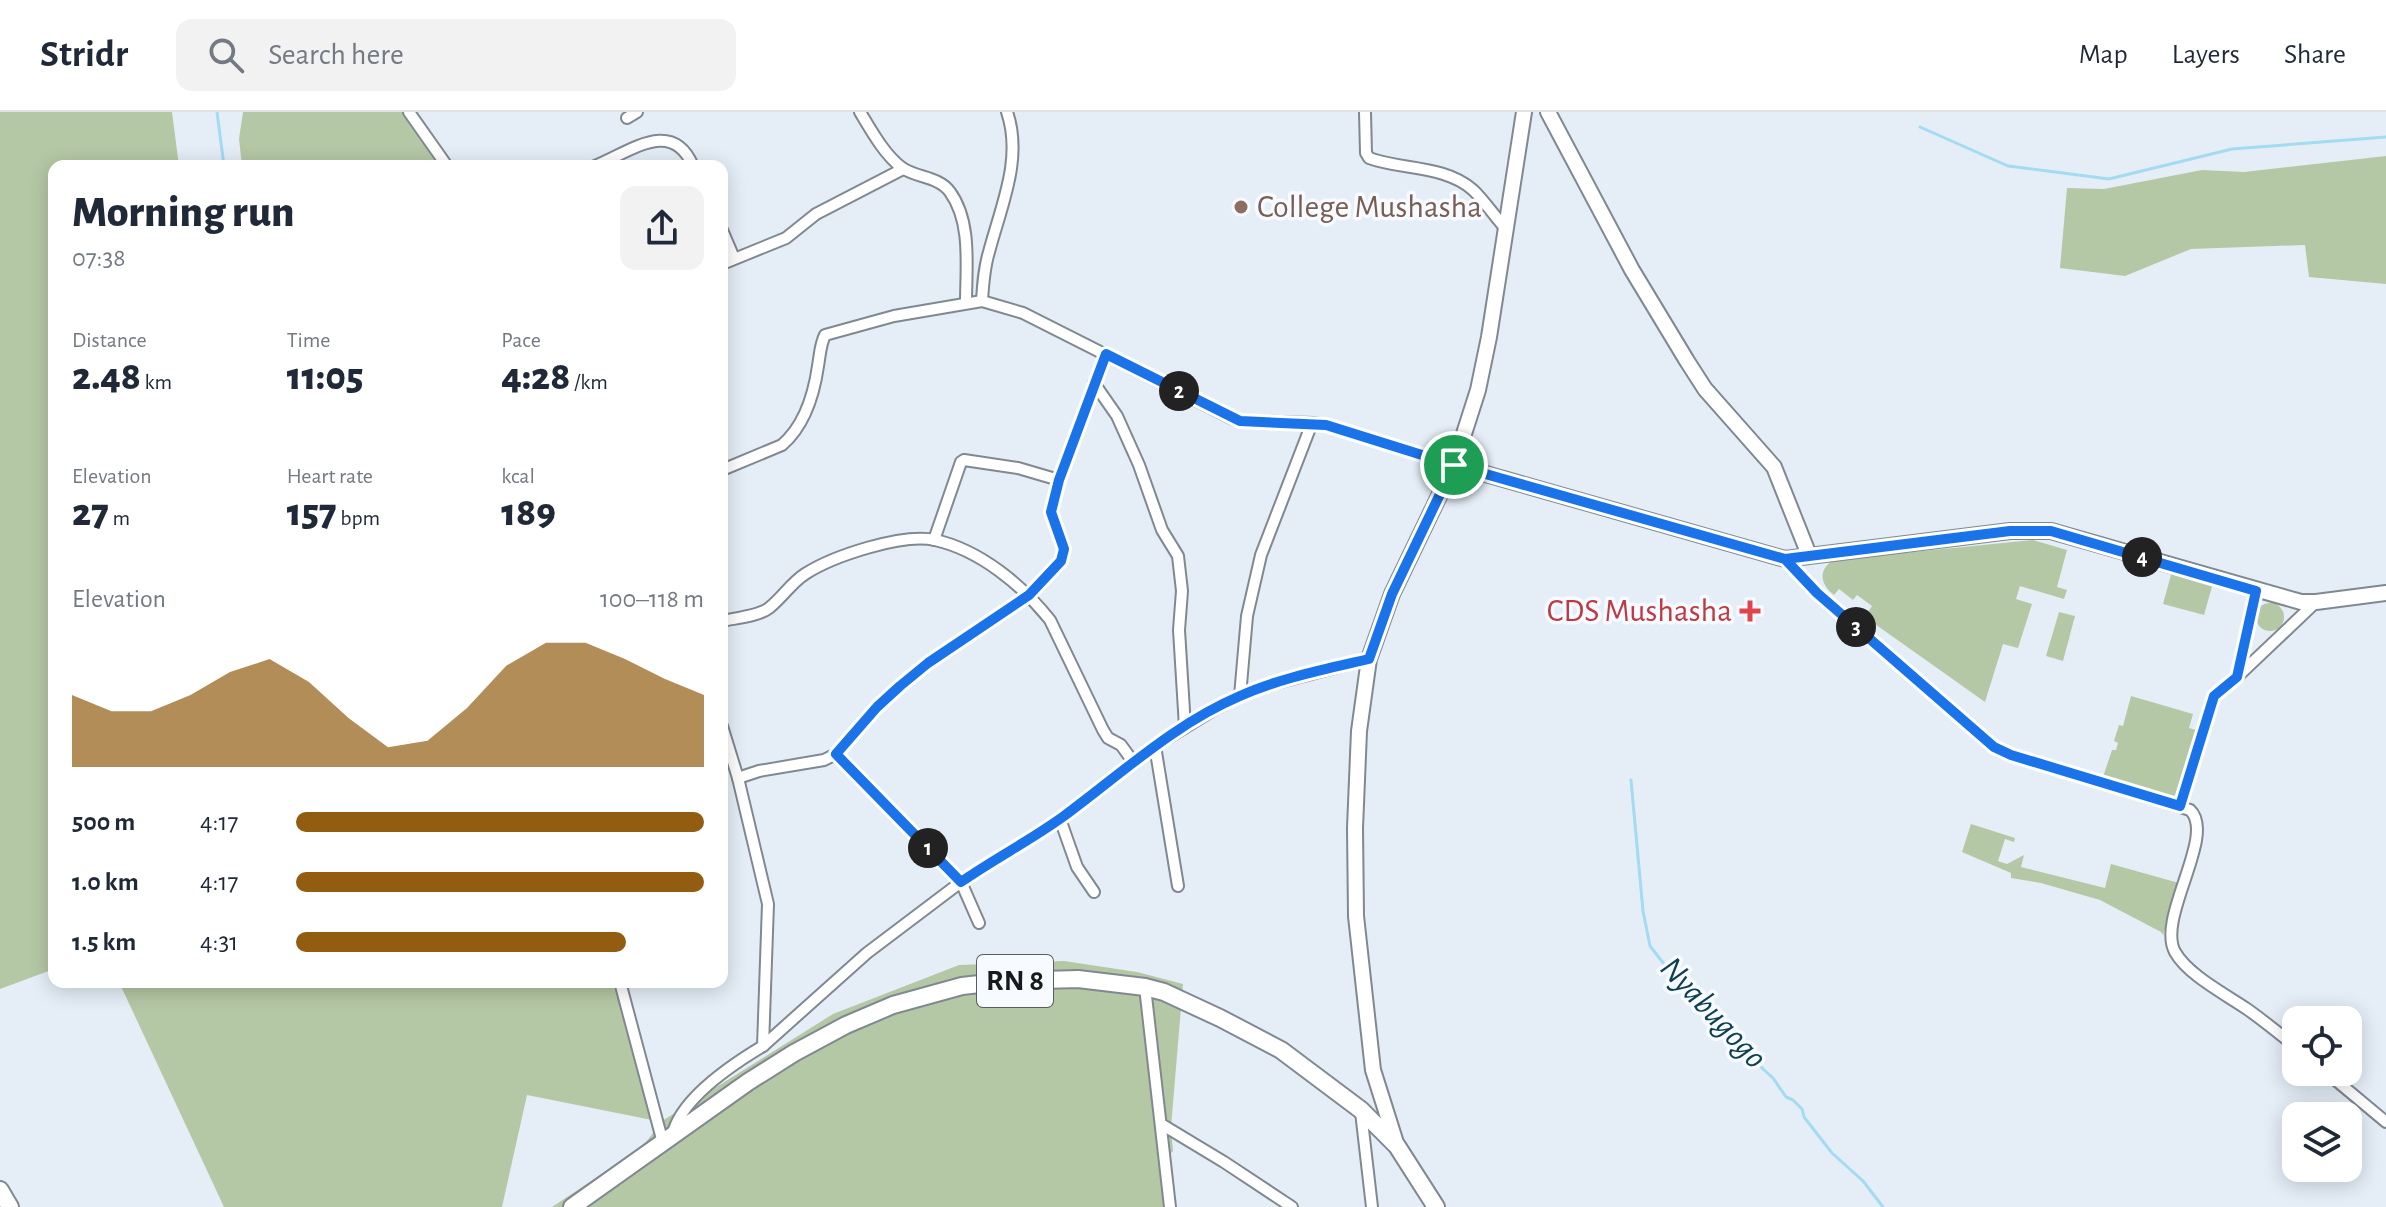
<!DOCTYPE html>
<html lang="en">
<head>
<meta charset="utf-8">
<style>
	body { margin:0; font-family:"Alegreya Sans",sans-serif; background:#f2f2f3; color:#1f2937; height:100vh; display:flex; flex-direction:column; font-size:30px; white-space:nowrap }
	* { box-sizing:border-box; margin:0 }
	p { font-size:26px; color:#747a83 }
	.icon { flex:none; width:44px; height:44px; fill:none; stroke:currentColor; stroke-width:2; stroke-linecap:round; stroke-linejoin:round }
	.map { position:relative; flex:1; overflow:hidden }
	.panel { position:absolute; left:48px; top:48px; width:680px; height:828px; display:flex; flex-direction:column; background:#fff; border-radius:16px; box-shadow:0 4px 20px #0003 }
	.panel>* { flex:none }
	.fabs { position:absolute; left:2282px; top:894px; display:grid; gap:16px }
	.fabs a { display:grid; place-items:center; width:80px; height:80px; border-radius:16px; background:#fff; box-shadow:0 4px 20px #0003; font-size:40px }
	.pin { position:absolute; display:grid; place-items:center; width:68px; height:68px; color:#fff; margin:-34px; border:4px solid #fff; border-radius:50%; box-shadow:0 2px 8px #0007 }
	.km { position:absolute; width:40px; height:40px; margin:-20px; border-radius:50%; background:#222; color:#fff; font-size:22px; line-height:40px; text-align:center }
	.round { display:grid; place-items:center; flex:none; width:84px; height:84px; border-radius:16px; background:#f2f2f3 }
	.summary { display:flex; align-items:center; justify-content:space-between; height:136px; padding:0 24px }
	h1 { font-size:44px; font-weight:800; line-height:60px }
	.stats { display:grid; grid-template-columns:repeat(3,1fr); gap:12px; height:136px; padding:8px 24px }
	.stats div { display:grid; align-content:center }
	.stats b { font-size:40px; font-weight:800 }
	.stats small { font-size:22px; font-weight:400 }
	.stats p { font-size:22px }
	.chart { height:224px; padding:16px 24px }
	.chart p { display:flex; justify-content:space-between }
	.chart svg { width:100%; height:144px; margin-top:8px; fill:#925d11; opacity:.7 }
	ul { padding:0 24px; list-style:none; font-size:26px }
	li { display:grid; grid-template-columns:128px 96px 1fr; align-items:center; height:60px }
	li i { height:20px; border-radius:10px; background:#925d11 }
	header { display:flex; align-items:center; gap:48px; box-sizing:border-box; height:112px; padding:0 40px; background:#fff; border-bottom:2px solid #e0e1e3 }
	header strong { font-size:38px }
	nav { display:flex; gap:44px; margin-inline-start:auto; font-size:28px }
	.search { width:560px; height:72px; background:#f2f2f3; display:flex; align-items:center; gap:20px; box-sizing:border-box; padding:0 28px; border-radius:16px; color:#747a83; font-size:30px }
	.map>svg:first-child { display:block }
	.green { fill:#b5c8a5 }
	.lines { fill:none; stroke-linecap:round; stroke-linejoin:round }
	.stream { stroke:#a3dbf0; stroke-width:3 }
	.street-casing { stroke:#808890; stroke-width:14 }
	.secondary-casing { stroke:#808890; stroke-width:18 }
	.primary-casing { stroke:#808890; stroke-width:20 }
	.street { stroke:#fff; stroke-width:10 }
	.secondary { stroke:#fff; stroke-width:14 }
	.primary { stroke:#fff; stroke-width:16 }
	.route-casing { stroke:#fff; stroke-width:16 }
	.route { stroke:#1a73e8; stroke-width:10 }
	.education-dot { fill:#8d6e63; stroke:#f7fafe; stroke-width:3 }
	.health-dot { fill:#e0444e; stroke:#f7fafe; stroke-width:3 }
	.labels { text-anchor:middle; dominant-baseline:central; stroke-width:7; stroke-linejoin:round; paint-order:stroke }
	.shield { fill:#f7fafe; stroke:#5a5d60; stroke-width:2 }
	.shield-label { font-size:30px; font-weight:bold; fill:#171a1d }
	.education-label { font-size:32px; fill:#785e54; stroke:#f7fafe; text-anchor:start }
	.health-label { font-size:32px; fill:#be3a42; stroke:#f7fafe; text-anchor:end }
	.water-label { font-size:34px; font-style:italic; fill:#0e3f4e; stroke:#f7fafe }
</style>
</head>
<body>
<header>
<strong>Stridr</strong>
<div class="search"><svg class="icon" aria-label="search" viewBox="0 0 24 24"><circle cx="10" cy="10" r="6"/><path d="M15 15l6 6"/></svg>Search here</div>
<nav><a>Map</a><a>Layers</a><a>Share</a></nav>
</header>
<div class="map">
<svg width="2386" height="1095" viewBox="0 0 2386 1095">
	<rect width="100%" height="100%" fill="#e5eef7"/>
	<g class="green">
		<path d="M0 0H172L179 54H54V857L0 877Z"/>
		<path d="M243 0H413L445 54H242L239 27Z"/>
		<path d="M2386 44V172L2309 165 2305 133 2191 137 2125 164 2060 156 2067 76 2104 77 2202 58 2244 60Z"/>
		<path d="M2033 428 2067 438 2057 475 2067 478 2064 487 2020 474 2016 487 2032 492 2018 536 2003 532 1985 590 1865 505 1872 494 1857 483 1853 488 1839 477 1834 483C1821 473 1817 459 1833 448Z"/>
		<path d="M2172 459 2213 471 2204 503 2163 492Z"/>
		<circle cx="2270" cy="505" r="14"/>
		<path d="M2059 500 2075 504 2063 549 2046 544Z"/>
		<path d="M2131 584 2193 602 2189 616 2196 618 2176 687 2103 665 2112 638H2116L2118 631 2114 629 2119 613 2123 614Z"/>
		<path d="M1971 712 2015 726 2014 730 2005 727 1998 749 2007 752 2024 743 2021 755 2105 776 2111 752 2179 771 2163 823 2161 820 2100 788 2041 771 2011 766V761L1962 740Z"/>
		<path d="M1064 849 1137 860 1183 872 1171 1015 1173 1039 1160 1053 1165 1095H552L641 1036 662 1010 527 983 502 1095H224L119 870H612L662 1009 833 902 959 853Z"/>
	</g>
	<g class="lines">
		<g class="stream">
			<path d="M217 0 224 54"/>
			<path d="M1920 15 2008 54 2109 67 2232 37 2386 25"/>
			<path d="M1631 668 1643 799 1650 834 1664 852 1682 868 1720 911 1737 925 1763 957 1773 966 1786 985 1793 988 1802 997 1804 1005 1832 1041 1863 1069 1883 1095"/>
		</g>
		<defs>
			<g id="street">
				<path d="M409 0 447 54"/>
				<path d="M860 0C871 18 884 42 901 55 915 66 939 64 950 80 972 110 966 156 966 190"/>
				<path d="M1365 0 1366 41 1369 46C1401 58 1445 53 1473 78 1483 87 1495 105 1506 117"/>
				<path d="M627 6 637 0"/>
				<path d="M595 54C630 40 672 5 693 54"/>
				<path d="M722 118 734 146"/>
				<path d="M722 152 786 126 816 102 903 57"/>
				<path d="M982 189C983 172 984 156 989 140 1001 94 1023 47 1007 0"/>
				<path d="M1094 271 1117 304 1139 353 1162 418 1178 444 1182 479 1179 518 1185 615"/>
				<path d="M722 358 782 333C804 314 814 282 818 254 820 243 820 233 825 223L894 204 982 189 1023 201 1231 306 1240 309 1312 311 1326 313 1454 353"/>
				<path d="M934 428 961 350 964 348 1018 356 1059 368 1106 242"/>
				<path d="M1785 447 1817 481 1994 635 2011 643 2190 698C2217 723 2156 806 2175 840 2188 863 2225 882 2247 897 2264 909 2280 922 2296 935"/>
				<path d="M722 509C736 506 759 504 769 496 782 486 791 471 805 462 833 444 902 421 935 428 980 438 1022 473 1050 508L1103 618 1108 626 1121 633 1134 651"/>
				<path d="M2238 563 2256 479"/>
				<path d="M1240 584 1247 504 1261 443 1312 311"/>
				<path d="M1155 634 1178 774"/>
				<path d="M836 642 961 770 979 811"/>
				<path d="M738 666 759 659 824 648 836 642 877 595 900 574 928 551 1029 483 1061 449 1064 437 1051 400 1059 368"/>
				<path d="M2180 694 2214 584 2237 565 2316 490"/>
				<path d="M1060 707 1077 755 1094 780"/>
				<path d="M620 870 663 1031"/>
				<path d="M1145 875 1170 1095"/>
				<path d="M763 934 867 841 961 770 1060 707 1155 634 1215 597 1240 584 1269 573 1369 547"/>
				<path d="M2326 960 2386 1010"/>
				<path d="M1361 1000 1372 1095"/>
				<path d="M1161 1012 1224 1050 1292 1095"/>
				<path d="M673 1021C682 986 733 952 763 934L768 792 738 666 722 614"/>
			</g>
			<g id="secondary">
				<path d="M1548 0 1632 158 1687 249 1705 277 1774 355 1809 443"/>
				<path d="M1454 353 1785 447 2010 419H2051L2301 490H2316L2386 481"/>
				<path d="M1397 1034 1373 958 1356 804 1355 716 1359 619 1369 547 1392 482 1454 353 1478 278 1489 225 1524 0"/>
			</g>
			<g id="primary">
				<path d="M0 1078 10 1095"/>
				<path d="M572 1095 748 970 794 941 846 913 893 893 962 874 1006 869 1078 867 1145 875 1164 880 1220 906 1281 938 1361 998 1397 1034 1436 1095"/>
			</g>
		</defs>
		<use href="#street" class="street-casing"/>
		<use href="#secondary" class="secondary-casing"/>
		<use href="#primary" class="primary-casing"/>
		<use href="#street" class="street"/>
		<use href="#secondary" class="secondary"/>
		<use href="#primary" class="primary"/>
	</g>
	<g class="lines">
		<defs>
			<path id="route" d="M1454 353 1392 482 1369 547C1326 557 1280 566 1240 584 1174 612 1121 662 1064 704 1031 728 994 747 961 770L836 642 877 595 900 574 928 551 1029 483 1061 449 1064 437 1051 400 1059 368 1106 242 1240 309 1326 313 1454 353 1785 447 1817 481 1994 635 2011 643 2180 694 2214 584 2237 565 2256 479 2051 419H2010L1785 447 1454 353"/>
		</defs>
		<use href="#route" class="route-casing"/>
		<use href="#route" class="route"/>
	</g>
	<circle class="education-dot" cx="1241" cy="95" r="8"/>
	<path class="health-dot" d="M1746 487h8v8h8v8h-8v8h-8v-8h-8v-8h8z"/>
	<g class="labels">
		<rect class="shield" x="977" y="843" width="76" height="52" rx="6"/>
		<g class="shield-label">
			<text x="1015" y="869">RN 8</text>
		</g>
		<g class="education-label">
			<text x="1257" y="95">College Mushasha</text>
		</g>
		<g class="health-label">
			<text x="1732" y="499">CDS Mushasha</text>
		</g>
		<g class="water-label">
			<text transform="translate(1713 901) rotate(47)">Nyabugogo</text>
		</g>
	</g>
</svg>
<div class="fabs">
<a><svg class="icon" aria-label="locate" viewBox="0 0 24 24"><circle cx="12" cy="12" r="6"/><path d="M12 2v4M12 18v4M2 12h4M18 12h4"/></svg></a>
<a><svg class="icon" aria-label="layers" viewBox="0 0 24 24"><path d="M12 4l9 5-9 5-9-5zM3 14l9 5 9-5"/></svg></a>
</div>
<div class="pin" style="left:1454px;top:353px;background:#1e9e55"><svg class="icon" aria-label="arrive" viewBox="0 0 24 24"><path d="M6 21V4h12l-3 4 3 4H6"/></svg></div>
<b class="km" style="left:928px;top:736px">1</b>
<b class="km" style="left:1179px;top:279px">2</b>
<b class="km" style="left:1856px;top:515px">3</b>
<b class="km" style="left:2142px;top:445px">4</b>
<section class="panel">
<div class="summary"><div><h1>Morning run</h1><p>07:38</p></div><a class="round"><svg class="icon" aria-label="share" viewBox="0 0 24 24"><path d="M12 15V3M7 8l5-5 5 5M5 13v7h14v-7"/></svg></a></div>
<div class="stats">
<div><p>Distance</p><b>2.48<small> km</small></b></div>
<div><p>Time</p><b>11:05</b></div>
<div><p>Pace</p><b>4:28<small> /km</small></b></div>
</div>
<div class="stats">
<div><p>Elevation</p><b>27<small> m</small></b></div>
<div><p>Heart rate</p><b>157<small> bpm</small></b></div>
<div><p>kcal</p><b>189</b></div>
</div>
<div class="chart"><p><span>Elevation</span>100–118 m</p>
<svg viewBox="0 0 160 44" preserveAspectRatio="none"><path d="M0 44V22L10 27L20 27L30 22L40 15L50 11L60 18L70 29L80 38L90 36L100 26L110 13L120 6L130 6L140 11L150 17L160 22V44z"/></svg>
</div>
<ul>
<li><b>500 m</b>4:17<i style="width:100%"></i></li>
<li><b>1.0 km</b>4:17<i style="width:100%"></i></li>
<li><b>1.5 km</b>4:31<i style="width:81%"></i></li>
</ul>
</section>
</div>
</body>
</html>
